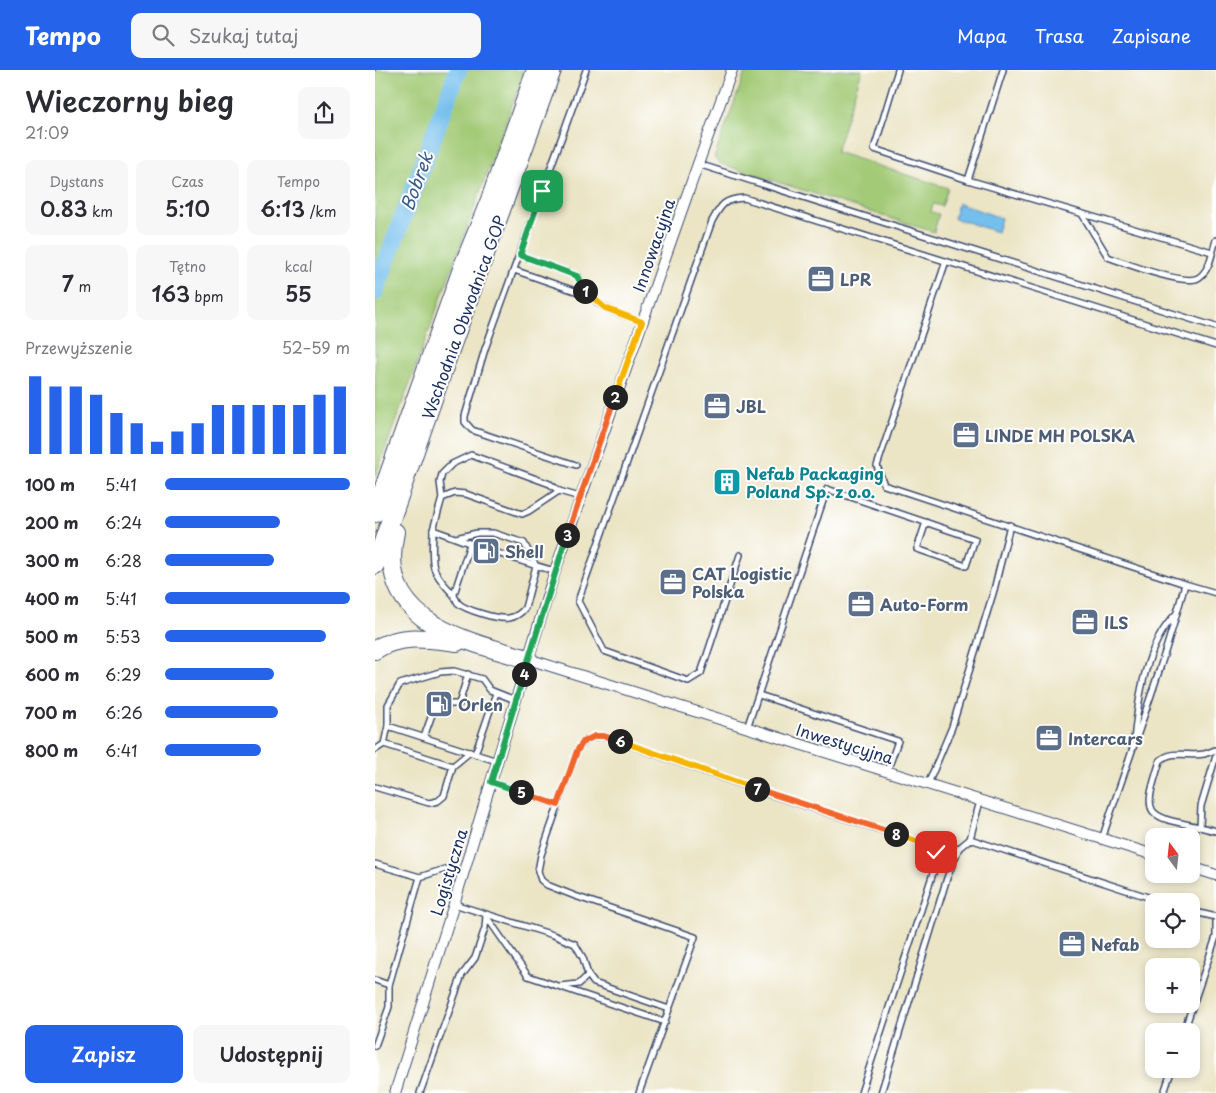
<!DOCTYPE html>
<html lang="pl">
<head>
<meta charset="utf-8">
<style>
	body { margin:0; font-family:"Playpen Sans",sans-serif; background:#f7f7f7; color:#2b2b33; height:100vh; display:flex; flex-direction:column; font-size:19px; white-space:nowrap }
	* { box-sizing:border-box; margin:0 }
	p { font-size:16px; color:#7c7c81 }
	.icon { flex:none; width:28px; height:28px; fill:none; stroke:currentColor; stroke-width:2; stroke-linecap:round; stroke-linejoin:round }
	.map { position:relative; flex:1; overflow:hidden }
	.side { display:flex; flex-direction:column; background:#fff; width:375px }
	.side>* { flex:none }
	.needle { width:32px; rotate:345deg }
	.controls { position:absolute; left:770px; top:758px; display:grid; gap:10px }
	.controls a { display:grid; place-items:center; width:55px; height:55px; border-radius:10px; background:#fff; box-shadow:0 2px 8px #0003; font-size:25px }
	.pin { position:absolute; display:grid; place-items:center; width:42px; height:42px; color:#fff; margin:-21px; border-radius:10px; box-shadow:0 2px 8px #0006 }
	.km { position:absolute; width:25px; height:25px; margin:-12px; border-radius:50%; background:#222; color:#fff; font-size:14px; line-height:25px; text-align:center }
	.round { display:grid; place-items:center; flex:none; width:52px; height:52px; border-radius:10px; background:#f7f7f7 }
	.head { display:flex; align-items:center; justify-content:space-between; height:85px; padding:0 25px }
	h1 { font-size:28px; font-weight:600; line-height:38px }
	.stats { display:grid; grid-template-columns:repeat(3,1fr); gap:8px; height:85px; padding:5px 25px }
	.stats div { display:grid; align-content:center; border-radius:10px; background:#f7f7f7; text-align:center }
	.stats b { font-size:21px; font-weight:600 }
	.stats small { font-size:14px; font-weight:400 }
	.stats p { font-size:14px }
	.chart { height:140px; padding:10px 25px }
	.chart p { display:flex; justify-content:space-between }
	.chart svg { width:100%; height:90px; margin-top:5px; stroke:#2563eb; stroke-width:6 }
	.primary-button { display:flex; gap:10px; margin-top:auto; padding:10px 25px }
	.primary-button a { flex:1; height:58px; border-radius:10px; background:#2563eb; color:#fff; font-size:20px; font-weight:600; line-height:58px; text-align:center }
	.primary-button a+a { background:#f7f7f7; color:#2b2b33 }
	ul { padding:0 25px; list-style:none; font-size:16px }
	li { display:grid; grid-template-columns:80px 60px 1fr; align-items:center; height:38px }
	li i { height:12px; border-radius:6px; background:#2563eb }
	header { display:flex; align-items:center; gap:30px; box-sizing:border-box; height:70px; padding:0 25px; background:#2563eb; color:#fff }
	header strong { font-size:24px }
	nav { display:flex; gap:28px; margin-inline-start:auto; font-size:18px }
	.search { width:350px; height:45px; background:#f7f7f7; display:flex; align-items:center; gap:12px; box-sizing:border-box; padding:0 18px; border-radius:10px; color:#7c7c81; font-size:19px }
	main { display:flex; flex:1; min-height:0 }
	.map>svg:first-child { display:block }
	.green { fill:#a3cb77; stroke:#5f7d6a }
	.water { fill:#74bfed; stroke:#4877a6 }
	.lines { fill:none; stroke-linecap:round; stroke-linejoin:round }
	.river { stroke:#74bfed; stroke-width:18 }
	.lane-casing { stroke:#3a4a6d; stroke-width:8 }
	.street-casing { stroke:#3a4a6d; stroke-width:12 }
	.highway-casing { stroke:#3a4a6d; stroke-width:20 }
	.path { stroke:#3a4a6d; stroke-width:2; stroke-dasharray:1 4; stroke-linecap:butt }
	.lane { stroke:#fff; stroke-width:5 }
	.street { stroke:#fff; stroke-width:10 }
	.highway { stroke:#fff; stroke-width:18 }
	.split-1-casing { stroke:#fff; stroke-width:10 }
	.split-2-casing { stroke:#fff; stroke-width:10 }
	.split-3-casing { stroke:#fff; stroke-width:10 }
	.split-4-casing { stroke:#fff; stroke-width:10 }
	.split-5-casing { stroke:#fff; stroke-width:10 }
	.split-6-casing { stroke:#fff; stroke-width:10 }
	.split-7-casing { stroke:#fff; stroke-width:10 }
	.split-8-casing { stroke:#fff; stroke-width:10 }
	.split-9-casing { stroke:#fff; stroke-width:10 }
	.split-1 { stroke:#22a559; stroke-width:6 }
	.split-2 { stroke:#f5b400; stroke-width:6 }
	.split-3 { stroke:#f0652b; stroke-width:6 }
	.split-4 { stroke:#22a559; stroke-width:6 }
	.split-5 { stroke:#22a559; stroke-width:6 }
	.split-6 { stroke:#f0652b; stroke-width:6 }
	.split-7 { stroke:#f5b400; stroke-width:6 }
	.split-8 { stroke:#f0652b; stroke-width:6 }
	.split-9 { stroke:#f5b400; stroke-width:6 }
	.labels { text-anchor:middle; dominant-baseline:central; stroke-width:4; stroke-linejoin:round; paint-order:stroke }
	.street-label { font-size:16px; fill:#1b2f5e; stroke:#fff }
	.service-label { font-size:16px; font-weight:bold; fill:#4e5e75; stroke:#fff; text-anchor:start }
	.culture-label { font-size:16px; font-weight:bold; fill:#0d838f; stroke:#fff; text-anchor:start }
	.water-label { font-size:18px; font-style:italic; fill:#365a89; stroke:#fff }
</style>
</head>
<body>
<header>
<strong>Tempo</strong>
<div class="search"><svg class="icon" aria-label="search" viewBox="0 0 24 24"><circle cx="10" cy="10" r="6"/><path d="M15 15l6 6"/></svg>Szukaj tutaj</div>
<nav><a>Mapa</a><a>Trasa</a><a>Zapisane</a></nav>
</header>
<main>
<section class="side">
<div class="head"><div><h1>Wieczorny bieg</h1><p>21:09</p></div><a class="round"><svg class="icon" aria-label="share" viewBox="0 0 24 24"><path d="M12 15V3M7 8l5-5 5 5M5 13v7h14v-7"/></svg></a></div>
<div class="stats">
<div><p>Dystans</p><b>0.83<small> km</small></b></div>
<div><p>Czas</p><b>5:10</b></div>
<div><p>Tempo</p><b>6:13<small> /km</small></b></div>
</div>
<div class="stats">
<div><b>7<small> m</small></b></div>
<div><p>Tętno</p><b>163<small> bpm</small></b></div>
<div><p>kcal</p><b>55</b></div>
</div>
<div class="chart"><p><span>Przewyższenie</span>52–59 m</p>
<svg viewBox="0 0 160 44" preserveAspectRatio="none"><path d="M5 44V6M15 44V11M25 44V11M35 44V15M45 44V24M55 44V29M65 44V38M75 44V33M85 44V29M95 44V20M105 44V20M115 44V20M125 44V20M135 44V20M145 44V15M155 44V11"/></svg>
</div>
<ul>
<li><b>100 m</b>5:41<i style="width:100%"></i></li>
<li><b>200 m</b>6:24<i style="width:62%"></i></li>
<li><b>300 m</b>6:28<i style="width:59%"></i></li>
<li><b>400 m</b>5:41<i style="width:100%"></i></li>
<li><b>500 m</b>5:53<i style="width:87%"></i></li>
<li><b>600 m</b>6:29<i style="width:59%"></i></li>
<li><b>700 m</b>6:26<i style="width:61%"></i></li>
<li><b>800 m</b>6:41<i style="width:52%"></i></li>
</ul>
<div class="primary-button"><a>Zapisz</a><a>Udostępnij</a></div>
</section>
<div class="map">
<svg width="841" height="1023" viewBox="0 0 841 1023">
	<rect width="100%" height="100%" fill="#fff"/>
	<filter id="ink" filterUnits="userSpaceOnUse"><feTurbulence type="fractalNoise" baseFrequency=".02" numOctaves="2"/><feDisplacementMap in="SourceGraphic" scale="10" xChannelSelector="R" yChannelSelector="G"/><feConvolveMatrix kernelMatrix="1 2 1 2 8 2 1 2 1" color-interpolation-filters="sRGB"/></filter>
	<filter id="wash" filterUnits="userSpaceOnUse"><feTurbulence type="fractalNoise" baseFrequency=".0096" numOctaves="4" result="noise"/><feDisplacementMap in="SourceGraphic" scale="20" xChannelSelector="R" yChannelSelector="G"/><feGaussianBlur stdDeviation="1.12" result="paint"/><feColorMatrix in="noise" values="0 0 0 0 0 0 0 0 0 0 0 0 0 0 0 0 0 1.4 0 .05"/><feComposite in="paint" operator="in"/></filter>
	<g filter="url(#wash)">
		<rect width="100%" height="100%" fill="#ebe4c5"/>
		<g class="green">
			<path d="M0 0H150L0 407Z"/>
			<path d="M371 0H487L461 82 573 118 567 136 558 134 556 142 564 144 559 162 346 94 339 88Z"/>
		</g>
		<path class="water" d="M583 133 626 148 622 162 579 148Z"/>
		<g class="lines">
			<path class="river" d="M0 222 83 0"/>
		</g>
	</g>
	<g filter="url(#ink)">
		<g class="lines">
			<defs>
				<g id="lane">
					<path d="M523 0 499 79 593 110 837 182"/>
					<path d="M323 94 841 257"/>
					<path d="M593 110 628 0"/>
					<path d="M707 144 733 187C750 193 809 216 823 208 835 201 837 182 841 170"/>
					<path d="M145 185 202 206C219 239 235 240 267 252"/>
					<path d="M571 191 502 396 509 415 810 514"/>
					<path d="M139 200 203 222 210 221"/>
					<path d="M201 395 97 360 90 352V346L110 279 211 0"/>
					<path d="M67 428 80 423 91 424 147 444 154 441 184 421"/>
					<path d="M58 460 67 428 65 412 67 404 77 394 96 385 175 414 184 421 205 427"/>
					<path d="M81 468 102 463H118L149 473 161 496 150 538C146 543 141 547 134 548 124 550 90 540 83 533 81 530 80 526 77 523 70 515 63 509 59 498 56 486 58 472 58 460 98 474 138 490 180 501"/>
					<path d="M365 485 326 603 313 611 229 581 203 531 337 151C346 135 349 129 369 128L841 276"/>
					<path d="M79 524 95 474"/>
					<path d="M384 625 523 671 512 702"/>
					<path d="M372 658 452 419 600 469 591 496 542 479 551 452"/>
					<path d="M49 667 59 639 71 634H84L93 604"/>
					<path d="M759 671C763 630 770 575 801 544"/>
					<path d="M9 674 13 656"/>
					<path d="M0 680 9 674 78 696"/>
					<path d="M100 684 121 623"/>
					<path d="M841 686 826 736 825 757 841 761"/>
					<path d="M122 691 13 656V635L25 614 65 602 79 601 107 609 115 620 140 630"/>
					<path d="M116 712 183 735"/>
					<path d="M553 714 577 657 619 520 635 455"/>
					<path d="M0 717 54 733 63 731 69 726 78 696 95 682"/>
					<path d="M605 731 595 769 785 831"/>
					<path d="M825 757C768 746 768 745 785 691 797 679 815 687 829 684 833 683 837 681 841 680"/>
					<path d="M727 769C755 684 787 600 810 514L841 523"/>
					<path d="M0 794 45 807 70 799 89 801"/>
					<path d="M79 834 178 865 200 874 208 888 213 905 219 913 294 939"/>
					<path d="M816 841 841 847"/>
					<path d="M111 846 153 906 290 952"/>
					<path d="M0 910 14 915 45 807"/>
					<path d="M185 916 204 914 213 905"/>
					<path d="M809 961 841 867V851"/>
					<path d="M0 976 14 937V915"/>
					<path d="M45 1023 87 905 100 888 110 858 111 846"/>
					<path d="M264 1023 320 867 200 826 172 815 166 810 163 801 166 785 202 681C209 670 216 666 229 666L391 723 547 773 561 782V794L486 1023"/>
					<path d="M506 1023 572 808 584 778 595 769"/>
					<path d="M789 1023 797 999"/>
				</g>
				<g id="street">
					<path d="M153 589 779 785"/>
					<path d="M816 797 841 805"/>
					<path d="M20 1023 79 834 180 501 323 94 357 0"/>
				</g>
				<g id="highway">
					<path d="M0 443 88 196 115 130 161 0"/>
					<path d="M20 462C0 552 88 570 153 589"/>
					<path d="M0 495 75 280 177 0"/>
					<path d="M0 580C25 563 54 569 82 572"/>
				</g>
			</defs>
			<use href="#lane" class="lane-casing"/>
			<use href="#street" class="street-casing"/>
			<use href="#highway" class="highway-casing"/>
			<path class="path" d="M0 1V0"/>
			<use href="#lane" class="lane"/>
			<use href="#street" class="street"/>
			<use href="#highway" class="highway"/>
		</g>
	</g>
	<g class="lines" filter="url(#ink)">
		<defs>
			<path id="split-1" d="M167 121 145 185 202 206 210 221"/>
			<path id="split-2" d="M210 221 230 238 267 252 240 327"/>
			<path id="split-3" d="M192 465 240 327"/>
			<path id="split-4" d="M149 604 192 465"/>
			<path id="split-5" d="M146 722 116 712 149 604"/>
			<path id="split-6" d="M146 722 183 735 202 681 208 672 220 666H229L245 671"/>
			<path id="split-7" d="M245 671 382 719"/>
			<path id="split-8" d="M382 719 521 764"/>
			<path id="split-9" d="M521 764 547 773 561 782"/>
		</defs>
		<use href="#split-1" class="split-1-casing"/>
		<use href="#split-2" class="split-2-casing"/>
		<use href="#split-3" class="split-3-casing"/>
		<use href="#split-4" class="split-4-casing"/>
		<use href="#split-5" class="split-5-casing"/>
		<use href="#split-6" class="split-6-casing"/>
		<use href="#split-7" class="split-7-casing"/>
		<use href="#split-8" class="split-8-casing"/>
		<use href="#split-9" class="split-9-casing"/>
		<use href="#split-1" class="split-1"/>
		<use href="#split-2" class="split-2"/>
		<use href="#split-3" class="split-3"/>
		<use href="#split-4" class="split-4"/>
		<use href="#split-5" class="split-5"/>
		<use href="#split-6" class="split-6"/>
		<use href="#split-7" class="split-7"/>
		<use href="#split-8" class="split-8"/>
		<use href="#split-9" class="split-9"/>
	</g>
	<defs>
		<symbol id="office-square" viewBox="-11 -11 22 22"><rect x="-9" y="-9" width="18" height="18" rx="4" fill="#5c6f8a" stroke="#fff"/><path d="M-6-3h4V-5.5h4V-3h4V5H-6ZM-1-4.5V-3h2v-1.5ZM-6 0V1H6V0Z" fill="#fff"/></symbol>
		<symbol id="building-square" viewBox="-11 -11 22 22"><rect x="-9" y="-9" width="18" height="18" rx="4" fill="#0f9aa8" stroke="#fff"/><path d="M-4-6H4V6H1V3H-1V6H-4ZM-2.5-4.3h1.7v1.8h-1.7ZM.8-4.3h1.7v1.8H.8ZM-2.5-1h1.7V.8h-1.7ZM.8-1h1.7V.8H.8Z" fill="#fff"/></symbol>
		<symbol id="fuel-square" viewBox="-11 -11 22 22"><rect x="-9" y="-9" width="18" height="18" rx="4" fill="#5c6f8a" stroke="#fff"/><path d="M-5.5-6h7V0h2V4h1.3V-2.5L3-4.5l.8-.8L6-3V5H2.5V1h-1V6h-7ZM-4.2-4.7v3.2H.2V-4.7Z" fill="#fff"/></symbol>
	</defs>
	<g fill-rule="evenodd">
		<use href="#office-square" x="430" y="193" width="32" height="32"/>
		<use href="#office-square" x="326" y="320" width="32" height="32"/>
		<use href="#office-square" x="575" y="349" width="32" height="32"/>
		<use href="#building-square" x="336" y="396" width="32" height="32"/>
		<use href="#fuel-square" x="95" y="465" width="32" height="32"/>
		<use href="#office-square" x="282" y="496" width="32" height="32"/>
		<use href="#office-square" x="470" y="518" width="32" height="32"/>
		<use href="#office-square" x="694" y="536" width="32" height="32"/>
		<use href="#fuel-square" x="48" y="618" width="32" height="32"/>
		<use href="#office-square" x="658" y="652" width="32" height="32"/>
		<use href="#office-square" x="681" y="858" width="32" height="32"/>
	</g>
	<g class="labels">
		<g class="street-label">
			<text transform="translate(278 175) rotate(-71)">Innowacyjna</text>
			<text transform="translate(88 247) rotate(-70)">Wschodnia Obwodnica GOP</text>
			<text transform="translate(470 673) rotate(17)">Inwestycyjna</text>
			<text transform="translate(73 802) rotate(-73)">Logistyczna</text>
		</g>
		<g class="service-label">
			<text x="465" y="209">LPR</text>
			<text x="361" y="336">JBL</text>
			<text x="610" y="365">LINDE MH POLSKA</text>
			<text x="130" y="481">Shell</text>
			<text x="317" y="503">CAT Logistic<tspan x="317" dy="18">Polska</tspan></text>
			<text x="505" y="534">Auto-Form</text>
			<text x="729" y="552">ILS</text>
			<text x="83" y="634">Orlen</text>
			<text x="693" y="668">Intercars</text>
			<text x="716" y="874">Nefab</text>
		</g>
		<g class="culture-label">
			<text x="371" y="403">Nefab Packaging<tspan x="371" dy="18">Poland Sp. z o.o.</tspan></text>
		</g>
		<g class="water-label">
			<text transform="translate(41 111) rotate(-70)">Bobrek</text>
		</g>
	</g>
</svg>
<div class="controls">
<a><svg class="needle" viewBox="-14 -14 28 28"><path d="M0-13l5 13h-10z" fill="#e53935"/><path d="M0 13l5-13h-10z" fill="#7c7c81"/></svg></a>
<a><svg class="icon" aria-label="locate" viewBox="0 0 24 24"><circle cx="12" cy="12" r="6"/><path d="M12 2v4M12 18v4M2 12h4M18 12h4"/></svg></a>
<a>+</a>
<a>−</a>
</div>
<div class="pin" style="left:167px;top:121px;background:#1e9e55"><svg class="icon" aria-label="arrive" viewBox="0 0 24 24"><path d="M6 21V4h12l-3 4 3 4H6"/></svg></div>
<div class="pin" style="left:561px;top:782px;background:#d93025"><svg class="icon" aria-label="check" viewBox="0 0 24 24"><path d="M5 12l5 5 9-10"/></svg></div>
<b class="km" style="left:210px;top:221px">1</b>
<b class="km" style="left:240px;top:327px">2</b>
<b class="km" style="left:192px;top:465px">3</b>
<b class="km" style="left:149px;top:604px">4</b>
<b class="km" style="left:146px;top:722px">5</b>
<b class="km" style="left:245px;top:671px">6</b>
<b class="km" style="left:382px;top:719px">7</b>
<b class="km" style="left:521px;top:764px">8</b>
</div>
</main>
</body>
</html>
